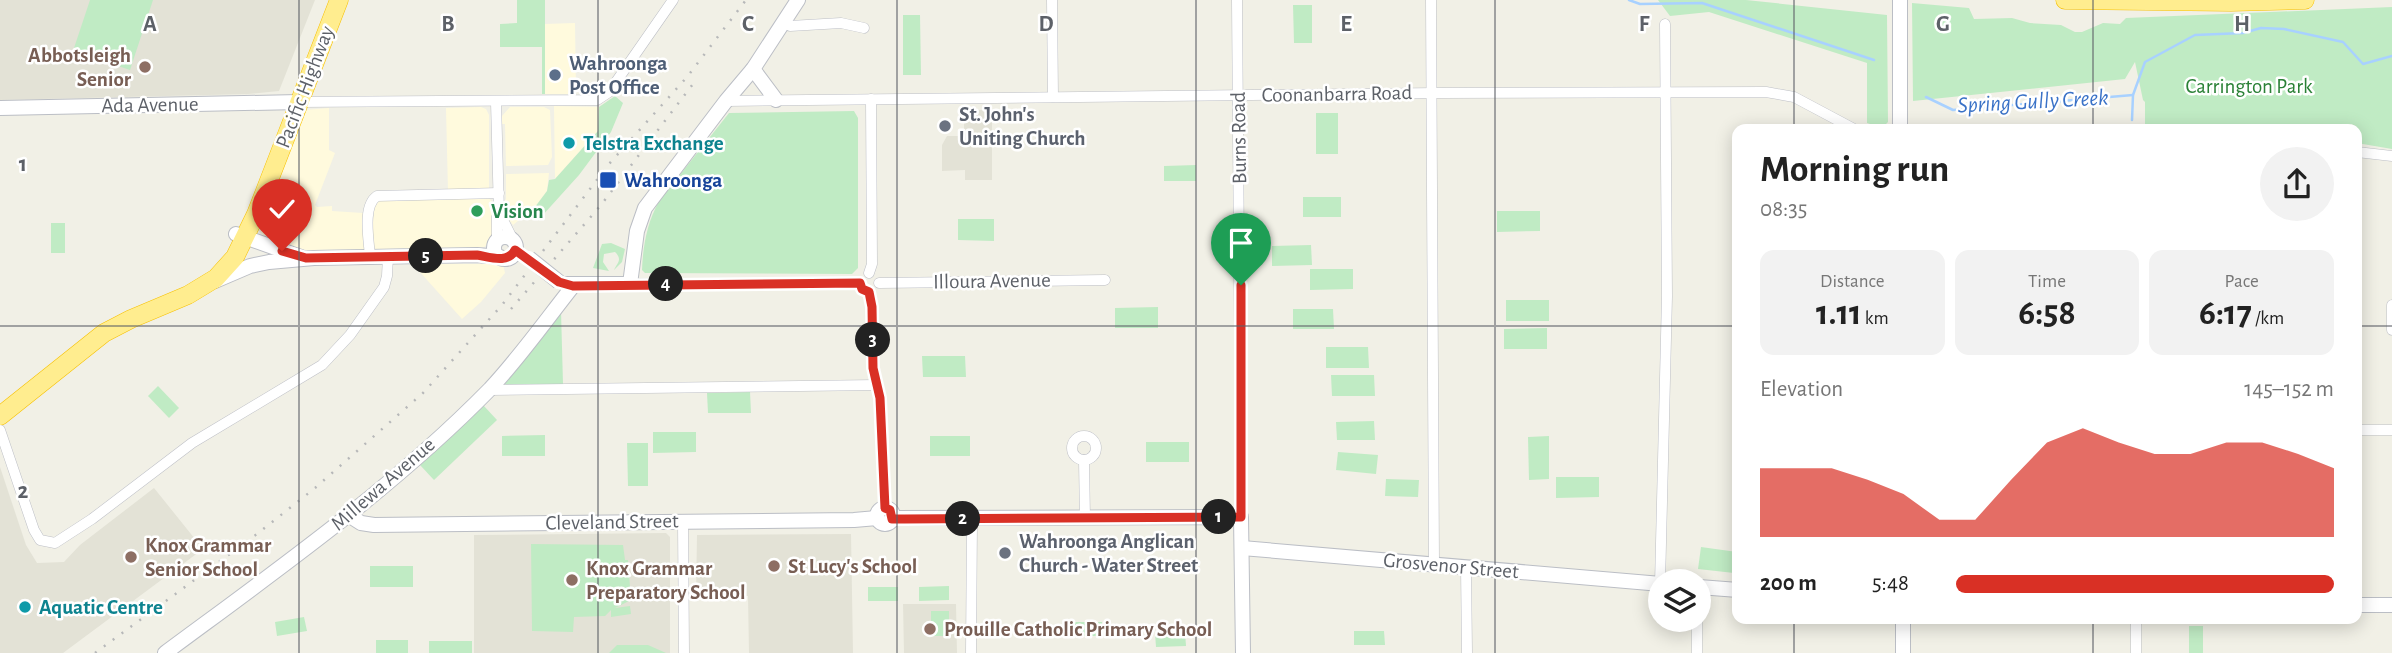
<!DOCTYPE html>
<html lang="en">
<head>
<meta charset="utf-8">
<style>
	body { margin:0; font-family:"Alegreya Sans",sans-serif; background:#f2f2f2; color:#222; height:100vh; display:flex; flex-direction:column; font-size:26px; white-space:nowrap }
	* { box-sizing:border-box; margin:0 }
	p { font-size:23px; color:#767676 }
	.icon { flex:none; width:38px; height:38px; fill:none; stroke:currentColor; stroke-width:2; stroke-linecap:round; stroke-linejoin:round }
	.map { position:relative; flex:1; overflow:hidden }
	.side { position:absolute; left:1732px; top:124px; width:630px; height:500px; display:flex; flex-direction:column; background:#fff; border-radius:14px; box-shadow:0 4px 18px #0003 }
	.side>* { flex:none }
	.tools { position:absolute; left:1648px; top:569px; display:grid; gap:14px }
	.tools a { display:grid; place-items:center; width:63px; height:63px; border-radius:50%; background:#fff; box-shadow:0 4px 18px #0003; font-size:35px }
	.pin { position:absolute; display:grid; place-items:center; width:60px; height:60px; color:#fff; margin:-72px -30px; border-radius:50% 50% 50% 0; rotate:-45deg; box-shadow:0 0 7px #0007 }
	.pin .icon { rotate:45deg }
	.km { position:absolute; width:35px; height:35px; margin:-18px; border-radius:50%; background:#222; color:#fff; font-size:19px; line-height:35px; text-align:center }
	.round { display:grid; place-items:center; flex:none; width:74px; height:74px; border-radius:37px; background:#f2f2f2 }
	.summary { display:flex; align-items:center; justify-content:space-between; height:119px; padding:0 28px }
	h1 { font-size:38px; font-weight:600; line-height:52px }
	.stats { display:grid; grid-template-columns:repeat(3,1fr); gap:10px; height:119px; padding:7px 28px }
	.stats div { display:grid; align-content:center; border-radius:14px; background:#f2f2f2; text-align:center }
	.stats b { font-size:35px; font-weight:600 }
	.stats small { font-size:19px; font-weight:400 }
	.stats p { font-size:19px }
	.chart { height:196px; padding:14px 28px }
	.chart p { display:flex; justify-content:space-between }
	.chart svg { width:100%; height:126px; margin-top:7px; fill:#d93025; opacity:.7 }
	ul { padding:0 28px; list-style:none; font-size:23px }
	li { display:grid; grid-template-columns:112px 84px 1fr; align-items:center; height:52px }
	li i { height:18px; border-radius:9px; background:#d93025 }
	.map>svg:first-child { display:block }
	.commercial { fill:#fffadd }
	.education { fill:#e3e2d6 }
	.green { fill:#c0ebc4 }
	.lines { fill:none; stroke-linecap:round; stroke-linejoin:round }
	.stream { stroke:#a8d1ff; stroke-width:2.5 }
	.street-casing { stroke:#bdbfc6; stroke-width:11 }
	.secondary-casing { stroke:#bbbec5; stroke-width:16 }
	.highway-casing { stroke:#f7c000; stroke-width:19 }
	.street { stroke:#fff; stroke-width:10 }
	.secondary { stroke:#fff; stroke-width:14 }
	.highway { stroke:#ffed8f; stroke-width:18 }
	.rail { stroke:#b7b8b9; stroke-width:2.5; stroke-dasharray:2 9; stroke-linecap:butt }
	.secondary-bridge-casing { stroke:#bbbec5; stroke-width:16; stroke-linecap:butt }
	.secondary-bridge { stroke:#fff; stroke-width:14 }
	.route-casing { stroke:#fff; stroke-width:14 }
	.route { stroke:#d93025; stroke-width:9 }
	.grid { fill:none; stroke:#5d6168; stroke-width:2; stroke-opacity:0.55 }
	.education-dot { fill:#8d6e63; stroke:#fff; stroke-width:2.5 }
	.service-dot { fill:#5c6f8a; stroke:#fff; stroke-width:2.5 }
	.worship-dot { fill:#6b7280; stroke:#fff; stroke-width:2.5 }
	.culture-dot { fill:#0f9aa8; stroke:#fff; stroke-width:2.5 }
	.transit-dot { fill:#1a4fb4; stroke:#fff; stroke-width:2.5 }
	.leisure-dot { fill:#2e9e5b; stroke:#fff; stroke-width:2.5 }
	.labels { text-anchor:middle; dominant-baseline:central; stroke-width:5; stroke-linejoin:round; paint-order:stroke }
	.education-label { font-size:21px; font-weight:bold; fill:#785e54; stroke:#fff; text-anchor:start }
	.service-label { font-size:21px; font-weight:bold; fill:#4e5e75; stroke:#fff; text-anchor:start }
	.park-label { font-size:21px; fill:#2a8136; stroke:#fff }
	.street-label { font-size:21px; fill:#5d6168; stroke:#fff }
	.worship-label { font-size:21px; font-weight:bold; fill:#5b616d; stroke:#fff; text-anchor:start }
	.culture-label { font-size:21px; font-weight:bold; fill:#0d838f; stroke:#fff; text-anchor:start }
	.transit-label { font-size:21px; font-weight:bold; fill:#164399; stroke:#fff; text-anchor:start }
	.leisure-label { font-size:21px; font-weight:bold; fill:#27864d; stroke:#fff; text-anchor:start }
	.water-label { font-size:23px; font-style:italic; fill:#3a72c7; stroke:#fff }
	.grid-label { font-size:23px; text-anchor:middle; font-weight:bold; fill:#5d6168; stroke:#fff; stroke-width:5; stroke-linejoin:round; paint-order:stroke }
</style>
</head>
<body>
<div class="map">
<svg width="2392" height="653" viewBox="0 0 2392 653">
	<rect width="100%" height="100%" fill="#f1f0e6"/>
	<g class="commercial">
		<path d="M575 23 576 94H545L544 24Z"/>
		<path d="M554 106 599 107 598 131 555 179Z"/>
		<path d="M481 107 486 109 489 115V189L448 191 446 108Z"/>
		<path d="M510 107H544L550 110 552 157 548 165 506 166 505 124H502V116Z"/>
		<path d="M329 108V150L335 153 315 205 317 207 332 206V211L363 213 365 248 362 252 357 249 307 250 286 247 263 237 260 230 261 222 304 110Z"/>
		<path d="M549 173 547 191 535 207 513 225 503 211V203L506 199V174Z"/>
		<path d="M488 197 494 204V212L491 216 492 235 490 242 484 247 419 248 418 251 411 252 404 248 381 249 377 252 371 246 375 200Z"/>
		<path d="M418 260 421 264H503L505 273 481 302 462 319 410 261Z"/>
	</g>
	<g class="education">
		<path d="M0 0H315L279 91 248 94 0 100Z"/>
		<path d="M964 110H992V180H965V170L942 171V145L947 136H961V132H964Z"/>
		<path d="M0 467 26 545 37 563 64 562 80 545 154 488 203 549 63 653H0Z"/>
		<path d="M666 533 670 537V653H474V535Z"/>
		<path d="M851 534 853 653H749L748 596H696L697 535Z"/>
		<path d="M903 604H956L957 653H904Z"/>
	</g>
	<g class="green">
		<path d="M90 0H153L130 70 73 51Z"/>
		<path d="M517 0H545V94H542V47H500V24L517 23Z"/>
		<path d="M1658 0H1746L1887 15 1888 122 1882 128 1867 123V63L1709 12 1670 16Z"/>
		<path d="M1912 3 1969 8 1974 19 2012 18 2030 23 2061 25 2075 32H2082L2103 23 2120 24 2126 18 2392 7V149L2357 143 2356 126 2351 124 2352 129H2145V102L2143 100 2135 62 2125 79 1913 101Z"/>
		<path d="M1293 5H1312V43H1294Z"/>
		<path d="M903 15H920L921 75H903Z"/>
		<path d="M615 96 623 103 611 132 579 175 542 216 535 207 547 191 549 180 555 179 598 131 599 107Z"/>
		<path d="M854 111 858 118V268L852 274 645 273 642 270C643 245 647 223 659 201L729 113Z"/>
		<rect x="1316" y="113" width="22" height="41"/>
		<path d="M1196 165V181H1164V166Z"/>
		<rect x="1303" y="197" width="38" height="20"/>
		<path d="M1497 211H1540V231L1497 232Z"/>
		<path d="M958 219H994V241L958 240Z"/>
		<rect x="51" y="223" width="14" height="30"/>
		<path d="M611 243 625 249 622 262 614 270C617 263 623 260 615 252L604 254 603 262 609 271 593 268 602 244Z"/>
		<path d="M1311 245 1312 265 1272 266V246Z"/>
		<path d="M1310 269H1353V289L1310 290Z"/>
		<rect x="1506" y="300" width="43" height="21"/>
		<path d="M1158 307V328H1115V308Z"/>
		<path d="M1333 309 1334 329H1293V309Z"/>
		<path d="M561 311 563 384 506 385 504 383Z"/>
		<path d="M1547 328V349H1504V329Z"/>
		<path d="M1326 347H1368L1369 368H1326Z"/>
		<path d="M922 356H965L966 377H923Z"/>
		<path d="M1331 375H1374L1375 396H1332Z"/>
		<path d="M158 386 179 408 169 418 148 396Z"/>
		<path d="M750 392 751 413H708L707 393Z"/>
		<path d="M483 405 497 420 434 480 420 465Z"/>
		<path d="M1374 421 1375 440H1337L1336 422Z"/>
		<path d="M653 432H696V452L653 453Z"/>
		<path d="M545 435V456H502V436Z"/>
		<rect x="930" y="436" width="40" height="20"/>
		<path d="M1549 436V479L1529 480 1528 437Z"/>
		<rect x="1146" y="442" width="43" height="20"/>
		<path d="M627 443H648V486H628Z"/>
		<path d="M1338 452 1378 455 1376 474 1336 470Z"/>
		<path d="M1556 477H1599V497L1556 498Z"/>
		<path d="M1386 479 1419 480 1418 497 1385 496Z"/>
		<path d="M531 544 623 545 625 560H628L631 600 615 608 630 606 631 614 611 617V610L605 616 574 617 573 632 532 631Z"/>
		<path d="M1701 547 1737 552 1734 573 1698 569Z"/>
		<rect x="370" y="566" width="43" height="21"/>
		<path d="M949 586V600L919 601V587Z"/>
		<rect x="868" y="587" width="30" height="14"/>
		<rect x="931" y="611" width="18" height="25"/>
		<path d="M304 617 307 631 277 636 275 622Z"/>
		<rect x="1072" y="622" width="30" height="14"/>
		<rect x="2189" y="626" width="14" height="27"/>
		<path d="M1354 631H1384L1385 645H1354Z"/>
		<path d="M1185 632 1186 646 1156 647 1155 633Z"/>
		<rect x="376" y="640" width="32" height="13"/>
		<rect x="429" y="641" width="43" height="12"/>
		<path d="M617 645H648L666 653H609Z"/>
	</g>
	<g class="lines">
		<g class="stream">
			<path d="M1629 0 1640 4 1702 3 1874 60"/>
			<path d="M1926 97 1953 110 2133 95"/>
			<path d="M2132 120 2133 95 2145 62 2195 35 2243 33 2261 28 2284 29 2343 42 2363 64 2392 56"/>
		</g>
		<defs>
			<g id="street">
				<path d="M1052 0 1053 97"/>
				<path d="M1237 0 1241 517"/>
				<path d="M1431 0 1434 565"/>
				<path d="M785 21 790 26 841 23 864 28"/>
				<path d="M726 101 1437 93 1766 92 1794 97 1856 130"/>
				<path d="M299 102 597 100 609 92 673 0"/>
				<path d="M496 102 499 212 497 217V241"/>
				<path d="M2357 152 2392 156"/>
				<path d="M499 212 514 242"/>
				<path d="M370 257C369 240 362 206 377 196L499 193"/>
				<path d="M869 273 872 264 871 99"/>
				<path d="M879 283 1105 280"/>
				<path d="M630 284 860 283"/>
				<path d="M869 292 872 307 874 368 880 398 885 508"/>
				<path d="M2392 305V330"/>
				<path d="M489 390 877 385"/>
				<path d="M0 430 34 530 40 540 55 543 92 519 192 443 322 365 350 335 384 287 387 276 388 256"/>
				<path d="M2357 430H2392"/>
				<circle cx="1084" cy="448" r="12"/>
				<path d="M1084 460 1085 519"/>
				<path d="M683 522 684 653"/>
				<path d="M1466 567 1467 653"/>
				<path d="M1660 584 1667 296 1665 24"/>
				<path d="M1697 620V653"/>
				<path d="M2136 620V653"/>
				<path d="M971 653 972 519"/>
			</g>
			<g id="secondary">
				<path d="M1900 0V130"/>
				<path d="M753 69 776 100"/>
				<path d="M0 108 299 102"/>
				<path d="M236 234 301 257"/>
				<circle cx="505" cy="248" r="11"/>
				<path d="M215 281 250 266 269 262 314 258 477 255 500 257"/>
				<path d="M566 284H630L637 231 645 208 726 101 753 69 798 0"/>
				<circle cx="885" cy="516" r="8"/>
				<path d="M350 516 361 523 374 525 854 520 877 518"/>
				<path d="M892 518 1241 517 1243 653"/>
				<path d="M1242 548 1661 584"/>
				<path d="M1699 587 1738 590"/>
				<path d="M2357 605H2392"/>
				<path d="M1903 620V653"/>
				<path d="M165 653C277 570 392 489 490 389 520 357 546 320 573 286"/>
			</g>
			<g id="highway">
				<path d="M2065 0 2231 2 2305 0"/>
				<path d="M0 416 104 333 131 319 188 295 216 278 235 257 256 214 339 0"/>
			</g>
		</defs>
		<use href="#street" class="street-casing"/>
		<use href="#secondary" class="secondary-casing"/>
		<use href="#highway" class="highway-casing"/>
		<use href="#street" class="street"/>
		<use href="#secondary" class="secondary"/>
		<use href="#highway" class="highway"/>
		<g class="rail">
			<path d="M511 309 601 205 696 80"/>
			<path d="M95 653 257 534 315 488 423 393 502 305 609 164 687 77 746 0"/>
		</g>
		<defs>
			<path id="secondary-bridge" d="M529 258 559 282"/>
		</defs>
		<use href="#secondary-bridge" class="secondary-bridge-casing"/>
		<use href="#secondary-bridge" class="secondary-bridge"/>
	</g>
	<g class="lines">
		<defs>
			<path id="route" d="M282 251 306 258 477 255C490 257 508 264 515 250L559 282 573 286 860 283 862 289 869 292 872 307 873 368 880 398 885 508 890 510 892 519H904L1241 517V285"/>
		</defs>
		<use href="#route" class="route-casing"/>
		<use href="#route" class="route"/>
	</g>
	<path class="grid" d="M299 0V653M598 0V653M897 0V653M1196 0V653M1495 0V653M1794 0V130M2093 0V130M0 326H1738M2357 326H2392M1794 620V653M2093 620V653"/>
	<g class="education-dot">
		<circle cx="145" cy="67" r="7"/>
		<circle cx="131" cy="557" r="7"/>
		<circle cx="774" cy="566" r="7"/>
		<circle cx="572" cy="580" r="7"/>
		<circle cx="930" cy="629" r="7"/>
	</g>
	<circle class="service-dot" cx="555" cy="75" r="7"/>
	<g class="worship-dot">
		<circle cx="945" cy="126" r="7"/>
		<circle cx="1005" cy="553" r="7"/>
	</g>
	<g class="culture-dot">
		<circle cx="569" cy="143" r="7"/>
		<circle cx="25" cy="607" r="7"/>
	</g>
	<rect class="transit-dot" x="599" y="171" width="18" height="18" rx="3.5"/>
	<circle class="leisure-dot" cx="477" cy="211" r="7"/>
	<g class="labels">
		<g class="education-label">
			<text x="131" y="55" text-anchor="end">Abbotsleigh<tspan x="131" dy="24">Senior</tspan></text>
			<text x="145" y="545">Knox Grammar<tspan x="145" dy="24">Senior School</tspan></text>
			<text x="788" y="566">St Lucy's School</text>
			<text x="586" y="568">Knox Grammar<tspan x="586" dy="24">Preparatory School</tspan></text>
			<text x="944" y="629">Prouille Catholic Primary School</text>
		</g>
		<g class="service-label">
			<text x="569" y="63">Wahroonga<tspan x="569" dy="24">Post Office</tspan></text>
		</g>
		<g class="park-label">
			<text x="2249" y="86">Carrington Park</text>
		</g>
		<g class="street-label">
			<text transform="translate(305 87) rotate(-69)">Pacific Highway</text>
			<text transform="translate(1337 94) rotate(-1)">Coonanbarra Road</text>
			<text transform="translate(150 105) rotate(-1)">Ada Avenue</text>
			<text transform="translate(1239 138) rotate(-91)">Burns Road</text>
			<text transform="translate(992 281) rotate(-1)">Illoura Avenue</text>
			<text transform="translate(383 484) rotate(-41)">Millewa Avenue</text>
			<text transform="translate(612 522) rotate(-1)">Cleveland Street</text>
			<text transform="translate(1451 566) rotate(5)">Grosvenor Street</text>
		</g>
		<g class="worship-label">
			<text x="959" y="114">St. John's<tspan x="959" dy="24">Uniting Church</tspan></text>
			<text x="1019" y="541">Wahroonga Anglican<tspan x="1019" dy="24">Church - Water Street</tspan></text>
		</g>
		<g class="culture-label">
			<text x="583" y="143">Telstra Exchange</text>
			<text x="39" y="607">Aquatic Centre</text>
		</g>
		<g class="transit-label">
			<text x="624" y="180">Wahroonga</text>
		</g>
		<g class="leisure-label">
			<text x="491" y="211">Vision</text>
		</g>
		<g class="water-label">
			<text transform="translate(2033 102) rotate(-3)">Spring Gully Creek</text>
		</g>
	</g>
	<g class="grid-label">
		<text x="150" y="31">A</text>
		<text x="448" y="31">B</text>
		<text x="748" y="31">C</text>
		<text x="1046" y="31">D</text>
		<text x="1346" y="31">E</text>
		<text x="1644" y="31">F</text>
		<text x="1943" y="31">G</text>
		<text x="2242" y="31">H</text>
		<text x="23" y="171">1</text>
		<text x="23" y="498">2</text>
	</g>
</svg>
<div class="tools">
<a><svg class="icon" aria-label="layers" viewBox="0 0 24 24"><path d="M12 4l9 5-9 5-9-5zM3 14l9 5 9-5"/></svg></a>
</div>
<div class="pin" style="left:1241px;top:285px;background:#1e9e55"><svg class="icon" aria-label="arrive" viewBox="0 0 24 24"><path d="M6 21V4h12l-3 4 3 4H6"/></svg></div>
<div class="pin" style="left:282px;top:251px;background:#d93025"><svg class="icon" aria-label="check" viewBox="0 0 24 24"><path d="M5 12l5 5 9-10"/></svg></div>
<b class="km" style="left:1219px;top:517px">1</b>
<b class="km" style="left:963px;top:519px">2</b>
<b class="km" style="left:873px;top:340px">3</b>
<b class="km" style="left:666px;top:284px">4</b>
<b class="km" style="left:426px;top:256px">5</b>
<section class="side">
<div class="summary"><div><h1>Morning run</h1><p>08:35</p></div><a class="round"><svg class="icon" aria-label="share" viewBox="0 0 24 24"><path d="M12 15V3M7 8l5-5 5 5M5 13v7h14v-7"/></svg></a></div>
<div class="stats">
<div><p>Distance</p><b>1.11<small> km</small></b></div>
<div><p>Time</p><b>6:58</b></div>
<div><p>Pace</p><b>6:17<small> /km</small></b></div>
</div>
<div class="chart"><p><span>Elevation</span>145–152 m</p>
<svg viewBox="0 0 160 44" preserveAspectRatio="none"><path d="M0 44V20L10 20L20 20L30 24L40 29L50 38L60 38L70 24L80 11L90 6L100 11L110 15L120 15L130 11L140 11L150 15L160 20V44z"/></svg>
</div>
<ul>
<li><b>200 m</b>5:48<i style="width:100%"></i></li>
</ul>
</section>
</div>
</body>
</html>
